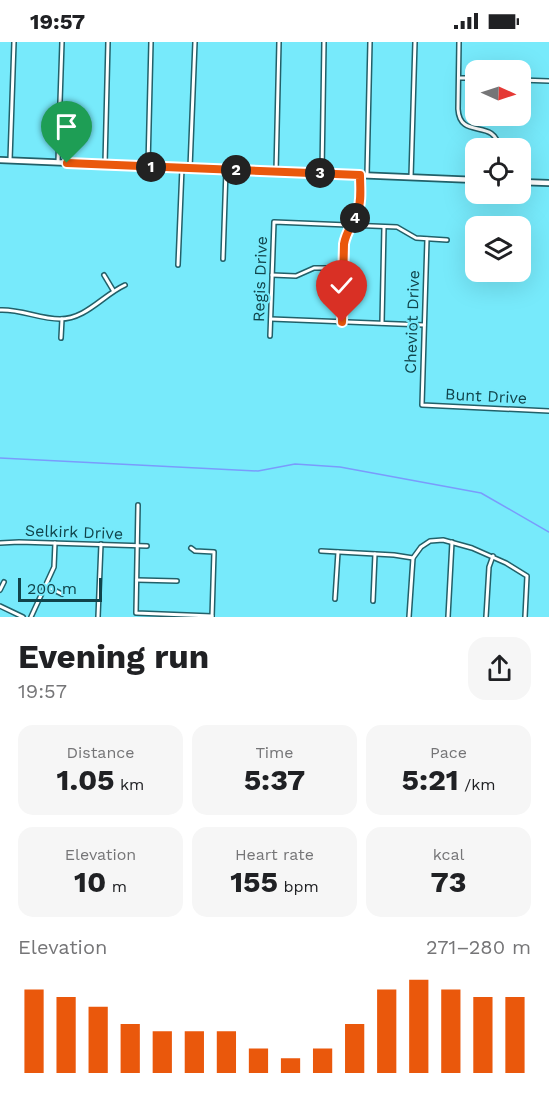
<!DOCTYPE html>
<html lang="en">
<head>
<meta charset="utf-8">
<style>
	body { margin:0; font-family:"Work Sans",sans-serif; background:#f6f6f6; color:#202124; height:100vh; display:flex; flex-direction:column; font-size:22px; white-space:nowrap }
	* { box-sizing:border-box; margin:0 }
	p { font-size:20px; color:#757577 }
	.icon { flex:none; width:33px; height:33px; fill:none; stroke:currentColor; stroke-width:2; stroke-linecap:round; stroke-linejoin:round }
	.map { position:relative; height:575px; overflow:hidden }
	.drawer { display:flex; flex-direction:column; background:#fff; flex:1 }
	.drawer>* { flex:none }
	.needle { width:39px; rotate:93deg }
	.fabs { position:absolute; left:465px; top:18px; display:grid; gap:12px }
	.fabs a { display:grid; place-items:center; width:66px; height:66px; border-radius:12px; background:#fff; box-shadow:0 6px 24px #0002; font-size:30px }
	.scale { position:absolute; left:18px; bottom:15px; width:84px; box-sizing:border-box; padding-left:6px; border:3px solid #11444b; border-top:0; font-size:16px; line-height:21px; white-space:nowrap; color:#11444b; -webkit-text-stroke:4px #77eafb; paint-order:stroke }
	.pin { position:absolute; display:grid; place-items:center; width:51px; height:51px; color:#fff; margin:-62px -26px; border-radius:50% 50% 50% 0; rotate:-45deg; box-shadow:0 0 6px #0007 }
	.pin .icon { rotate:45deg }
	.km { position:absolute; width:30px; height:30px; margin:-15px; border-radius:50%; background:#222; color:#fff; font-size:16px; line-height:30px; text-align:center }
	.round { display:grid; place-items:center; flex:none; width:63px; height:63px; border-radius:18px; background:#f6f6f6 }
	.head { display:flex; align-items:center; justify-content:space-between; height:102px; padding:0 18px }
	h1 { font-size:33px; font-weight:700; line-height:45px }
	.figures { display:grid; grid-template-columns:repeat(3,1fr); gap:9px; height:102px; padding:6px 18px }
	.figures div { display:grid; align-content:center; border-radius:15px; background:#f6f6f6; text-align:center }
	.figures b { font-size:30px; font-weight:700 }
	.figures small { font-size:16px; font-weight:400 }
	.figures p { font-size:16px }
	.chart { height:168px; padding:12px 18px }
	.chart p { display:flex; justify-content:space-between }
	.chart svg { width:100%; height:108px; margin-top:6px; stroke:#ea580c; stroke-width:6 }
	.status { display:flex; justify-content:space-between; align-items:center; height:42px; padding:0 30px; background:#fff; direction:ltr }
	.status svg { height:16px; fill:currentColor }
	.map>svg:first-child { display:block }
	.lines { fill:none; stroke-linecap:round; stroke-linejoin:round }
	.stream { stroke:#7a9bfc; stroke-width:1.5 }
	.street-casing { stroke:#226069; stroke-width:6 }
	.secondary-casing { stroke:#226069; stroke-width:8 }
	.street { stroke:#fff; stroke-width:3 }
	.secondary { stroke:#fff; stroke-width:4.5 }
	.route-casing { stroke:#fff; stroke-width:12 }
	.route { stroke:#ea580c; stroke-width:8 }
	.labels { text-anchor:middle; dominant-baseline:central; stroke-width:4.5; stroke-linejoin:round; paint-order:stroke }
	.street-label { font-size:16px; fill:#11444b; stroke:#77eafb }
</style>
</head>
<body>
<div class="status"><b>19:57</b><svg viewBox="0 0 49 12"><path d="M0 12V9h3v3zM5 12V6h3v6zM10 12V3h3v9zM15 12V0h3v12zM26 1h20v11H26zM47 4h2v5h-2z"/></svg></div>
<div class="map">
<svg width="549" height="575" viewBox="0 0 549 575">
	<rect width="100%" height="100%" fill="#77eafb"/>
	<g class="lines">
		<path class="stream" d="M0 416 258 429 295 422 340 425 481 451 549 490"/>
		<defs>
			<g id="street">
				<path d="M459 0 458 67C460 99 495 75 499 106"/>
				<path d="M459 36H476"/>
				<path d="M520 38 549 39"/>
				<path d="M10 118 14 0"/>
				<path d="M58 120 62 0"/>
				<path d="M105 122 108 0"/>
				<path d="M148 124 151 0"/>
				<path d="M190 126 195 0"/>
				<path d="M276 130 279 0"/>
				<path d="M322 131 324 0"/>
				<path d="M367 133 370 0"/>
				<path d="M411 135 415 0"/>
				<path d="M427 197 422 363 549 369"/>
				<path d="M223 217 226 128"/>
				<path d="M178 223 182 126"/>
				<path d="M104 233 113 248"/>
				<path d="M272 233 296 234 314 226H343"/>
				<path d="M0 268C21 267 39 277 60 277 86 277 103 253 125 243"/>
				<path d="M271 277 424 283"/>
				<path d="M342 280 344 202C346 190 353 182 357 171 362 160 360 145 360 133"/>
				<path d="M382 281 384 185"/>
				<path d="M270 294 274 180 397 185 416 196 447 198"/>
				<path d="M61 296 62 277"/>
				<path d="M138 463 136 571 212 574"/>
				<path d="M0 501 19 500 147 504"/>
				<path d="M191 506 195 509 214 510 212 575"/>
				<path d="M321 509 394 513 413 516"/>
				<path d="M137 538 177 539"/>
				<path d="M46 544 62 552"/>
				<path d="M0 548 4 540"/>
				<path d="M335 557 338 510"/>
				<path d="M373 559 375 512"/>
				<path d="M0 564 23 575"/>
				<path d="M31 575 54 525 55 501"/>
				<path d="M98 575 101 502"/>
				<path d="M409 575 413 516 421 505 430 499 443 498 472 506 506 521 527 534 525 575"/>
				<path d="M448 575 452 500"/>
				<path d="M486 575 489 525 493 514"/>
			</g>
			<g id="secondary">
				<path d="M0 118 476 138"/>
				<path d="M520 140 549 141"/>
			</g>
		</defs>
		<use href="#street" class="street-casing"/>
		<use href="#secondary" class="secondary-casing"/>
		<use href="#street" class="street"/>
		<use href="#secondary" class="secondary"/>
	</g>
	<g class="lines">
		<defs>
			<path id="route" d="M67 121 360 133C360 145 362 160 357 171 353 182 346 190 344 202L342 280"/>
		</defs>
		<use href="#route" class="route-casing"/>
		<use href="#route" class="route"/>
	</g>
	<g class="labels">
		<g class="street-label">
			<text transform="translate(260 237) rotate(-88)">Regis Drive</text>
			<text transform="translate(412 280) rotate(-88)">Cheviot Drive</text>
			<text transform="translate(486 354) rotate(3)">Bunt Drive</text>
			<text transform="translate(74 490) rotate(2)">Selkirk Drive</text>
		</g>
	</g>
</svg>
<div class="fabs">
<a><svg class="needle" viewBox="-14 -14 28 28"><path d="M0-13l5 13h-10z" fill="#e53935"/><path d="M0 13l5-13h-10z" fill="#757577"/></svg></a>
<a><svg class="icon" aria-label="locate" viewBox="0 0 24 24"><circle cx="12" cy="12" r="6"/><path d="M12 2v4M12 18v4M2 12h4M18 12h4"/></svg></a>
<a><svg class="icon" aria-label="layers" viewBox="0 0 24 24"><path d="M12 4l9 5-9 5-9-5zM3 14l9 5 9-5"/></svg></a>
</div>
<div class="scale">200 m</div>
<div class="pin" style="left:67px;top:121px;background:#1e9e55"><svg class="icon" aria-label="arrive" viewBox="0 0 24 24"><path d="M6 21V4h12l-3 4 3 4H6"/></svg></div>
<div class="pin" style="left:342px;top:280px;background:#d93025"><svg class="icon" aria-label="check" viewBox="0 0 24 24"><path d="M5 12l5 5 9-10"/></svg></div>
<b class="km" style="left:151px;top:125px">1</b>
<b class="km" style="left:236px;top:128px">2</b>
<b class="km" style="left:320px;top:131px">3</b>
<b class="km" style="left:355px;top:176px">4</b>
</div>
<section class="drawer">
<div class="head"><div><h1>Evening run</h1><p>19:57</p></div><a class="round"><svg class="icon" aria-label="share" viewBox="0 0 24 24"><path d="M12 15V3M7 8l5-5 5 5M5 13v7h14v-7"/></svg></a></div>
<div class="figures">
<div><p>Distance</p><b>1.05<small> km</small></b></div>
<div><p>Time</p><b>5:37</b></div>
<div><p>Pace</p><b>5:21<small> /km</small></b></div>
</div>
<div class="figures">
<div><p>Elevation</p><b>10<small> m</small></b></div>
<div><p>Heart rate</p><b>155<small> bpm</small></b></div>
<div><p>kcal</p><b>73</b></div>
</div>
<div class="chart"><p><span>Elevation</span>271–280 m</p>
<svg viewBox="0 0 160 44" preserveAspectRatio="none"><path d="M5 44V10M15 44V13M25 44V17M35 44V24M45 44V27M55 44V27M65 44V27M75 44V34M85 44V38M95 44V34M105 44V24M115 44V10M125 44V6M135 44V10M145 44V13M155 44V13"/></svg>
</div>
</section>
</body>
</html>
